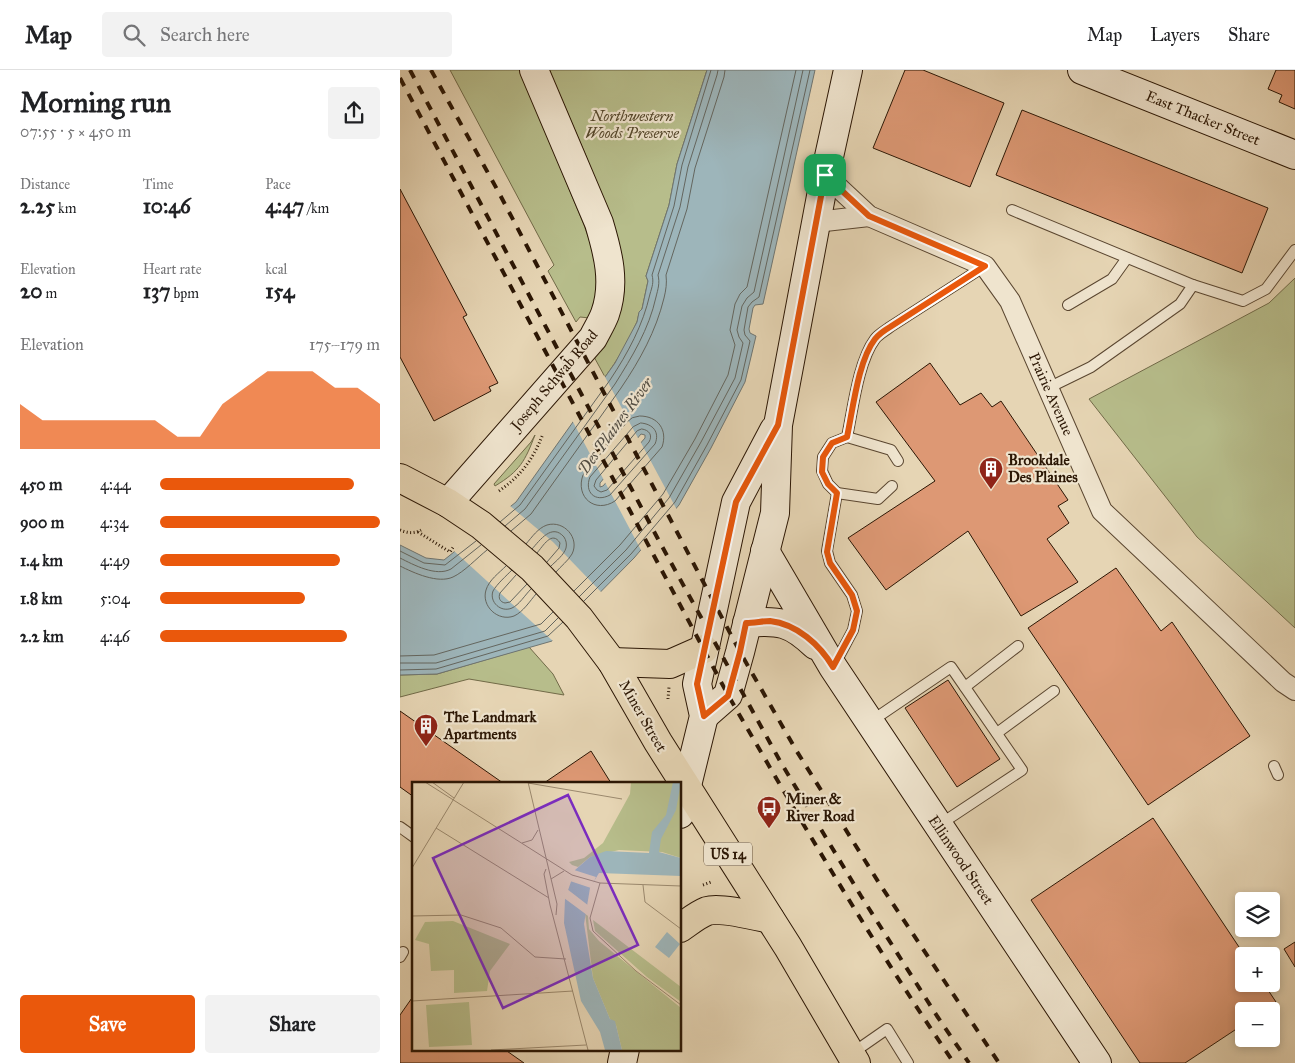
<!DOCTYPE html>
<html lang="en">
<head>
<meta charset="utf-8">
<style>
	body { margin:0; font-family:"IM FELL Great Primer",serif; background:#f2f2f2; color:#202124; height:100vh; display:flex; flex-direction:column; font-size:19px; white-space:nowrap }
	* { box-sizing:border-box; margin:0 }
	p { font-size:16px; color:#757577 }
	.icon { flex:none; width:28px; height:28px; fill:none; stroke:currentColor; stroke-width:2; stroke-linecap:round; stroke-linejoin:round }
	.map { position:relative; flex:1; overflow:hidden }
	.side { display:flex; flex-direction:column; background:#fff; width:400px }
	.side>* { flex:none }
	.buttons { position:absolute; left:835px; top:822px; display:grid; gap:10px }
	.buttons a { display:grid; place-items:center; width:45px; height:45px; border-radius:5px; background:#fff; box-shadow:0 2px 8px #0003; font-size:25px }
	.pin { position:absolute; display:grid; place-items:center; width:42px; height:42px; color:#fff; margin:-21px; border-radius:10px; box-shadow:0 2px 8px #0006 }
	.round { display:grid; place-items:center; flex:none; width:52px; height:52px; border-radius:5px; background:#f2f2f2 }
	.headline { display:flex; align-items:center; justify-content:space-between; height:85px; padding:0 20px }
	h1 { font-size:28px; font-weight:700; line-height:38px }
	.metrics { display:grid; grid-template-columns:repeat(3,1fr); gap:8px; height:85px; padding:5px 20px }
	.metrics div { display:grid; align-content:center }
	.metrics b { font-size:21px; font-weight:700 }
	.metrics small { font-size:14px; font-weight:400 }
	.metrics p { font-size:14px }
	.chart { height:140px; padding:10px 20px }
	.chart p { display:flex; justify-content:space-between }
	.chart svg { width:100%; height:90px; margin-top:5px; fill:#ea580c; opacity:.7 }
	.button { display:flex; gap:10px; margin-top:auto; padding:10px 20px }
	.button a { flex:1; height:58px; border-radius:5px; background:#ea580c; color:#fff; font-size:20px; font-weight:700; line-height:58px; text-align:center }
	.button a+a { background:#f2f2f2; color:#202124 }
	ul { padding:0 20px; list-style:none; font-size:16px }
	li { display:grid; grid-template-columns:80px 60px 1fr; align-items:center; height:38px }
	li i { height:12px; border-radius:6px; background:#ea580c }
	header { display:flex; align-items:center; gap:30px; box-sizing:border-box; height:70px; padding:0 25px; background:#fff; border-bottom:1px solid #e0e0e0 }
	header strong { font-size:24px }
	nav { display:flex; gap:28px; margin-inline-start:auto; font-size:18px }
	.search { width:350px; height:45px; background:#f2f2f2; display:flex; align-items:center; gap:12px; box-sizing:border-box; padding:0 18px; border-radius:5px; color:#757577; font-size:19px }
	main { display:flex; flex:1; min-height:0 }
	.map>svg:first-child { display:block }
	.green { fill:#b7bd8b; stroke:#716a48 }
	.water { fill:#9db5ba; stroke:#6f7571; fill-rule:evenodd }
	.pier { fill:#e6d5b4 }
	.lines { fill:none; stroke-linecap:round; stroke-linejoin:round }
	.shore { stroke:#64665f; stroke-width:1 }
	.building { fill:#dd9874; stroke:#2b1604 }
	.lane-casing { stroke:#5a4630; stroke-width:12 }
	.street-casing { stroke:#5a4630; stroke-width:22 }
	.secondary-casing { stroke:#2b1604; stroke-width:30 }
	.primary-casing { stroke:#2b1604; stroke-width:30 }
	.path { stroke:#2b1604; stroke-width:3; stroke-dasharray:1 2.5; stroke-linecap:butt }
	.lane { stroke:#efe4ce; stroke-width:10 }
	.street { stroke:#efe4ce; stroke-width:20 }
	.secondary { stroke:#efe4ce; stroke-width:28 }
	.primary { stroke:#e6d5b4; stroke-width:28 }
	.rail { stroke:#2b1604; stroke-width:4; stroke-dasharray:9 9; stroke-linecap:butt }
	.route-casing { stroke:#fff; stroke-width:10 }
	.route { stroke:#ea580c; stroke-width:6 }
	.labels { text-anchor:middle; dominant-baseline:central; stroke-width:4.5; stroke-linejoin:round; paint-order:stroke }
	.shield { fill:#efe4ce; stroke:#665441; stroke-width:1 }
	.shield-label { font-size:14px; font-weight:bold; fill:#2b1604 }
	.park-label { font-size:15px; font-style:italic; fill:#55482c; stroke:#efe4ce }
	.street-label { font-size:15px; fill:#2b1604; stroke:#efe4ce }
	.poi-label { font-size:15px; font-weight:bold; fill:#2b1604; stroke:#efe4ce; text-anchor:start }
	.water-label { font-size:16px; font-style:italic; fill:#534e44; stroke:#efe4ce }
	.inset-road { fill:none; stroke:#9b896e; stroke-width:1 }
	.view { fill:#7b2cbf; fill-opacity:0.15; stroke:#7b2cbf; stroke-width:2.5 }
	.inset-edge { fill:none; stroke:#2b1604; stroke-width:2.5 }
</style>
</head>
<body>
<header>
<strong>Map</strong>
<div class="search"><svg class="icon" aria-label="search" viewBox="0 0 24 24"><circle cx="10" cy="10" r="6"/><path d="M15 15l6 6"/></svg>Search here</div>
<nav><a>Map</a><a>Layers</a><a>Share</a></nav>
</header>
<main>
<section class="side">
<div class="headline"><div><h1>Morning run</h1><p>07:55 · 5 × 450 m</p></div><a class="round"><svg class="icon" aria-label="share" viewBox="0 0 24 24"><path d="M12 15V3M7 8l5-5 5 5M5 13v7h14v-7"/></svg></a></div>
<div class="metrics">
<div><p>Distance</p><b>2.25<small> km</small></b></div>
<div><p>Time</p><b>10:46</b></div>
<div><p>Pace</p><b>4:47<small> /km</small></b></div>
</div>
<div class="metrics">
<div><p>Elevation</p><b>20<small> m</small></b></div>
<div><p>Heart rate</p><b>137<small> bpm</small></b></div>
<div><p>kcal</p><b>154</b></div>
</div>
<div class="chart"><p><span>Elevation</span>175–179 m</p>
<svg viewBox="0 0 160 44" preserveAspectRatio="none"><path d="M0 44V22L10 30L20 30L30 30L40 30L50 30L60 30L70 38L80 38L90 22L100 14L110 6L120 6L130 6L140 14L150 14L160 22V44z"/></svg>
</div>
<ul>
<li><b>450 m</b>4:44<i style="width:88%"></i></li>
<li><b>900 m</b>4:34<i style="width:100%"></i></li>
<li><b>1.4 km</b>4:49<i style="width:82%"></i></li>
<li><b>1.8 km</b>5:04<i style="width:66%"></i></li>
<li><b>2.2 km</b>4:46<i style="width:85%"></i></li>
</ul>
<div class="button"><a>Save</a><a>Share</a></div>
</section>
<div class="map">
<svg width="895" height="993" viewBox="0 0 895 993">
	<rect width="100%" height="100%" fill="#e6d5b4"/>
	<filter id="stains"><feTurbulence type="fractalNoise" baseFrequency=".004" numOctaves="4"/><feColorMatrix values="0 0 0 0 .2 0 0 0 0 .09 0 0 0 0 .02 0 0 0 .5 -.17"/></filter>
	<radialGradient id="worn" r=".72"><stop offset=".6" stop-color="#630" stop-opacity="0"/><stop offset="1" stop-color="#630" stop-opacity=".3"/></radialGradient>
	<g class="green">
		<path d="M50 0H120L184 155 196 189 198 209 196 230 190 248 180 247 176 252 148 201 154 195Z"/>
		<path d="M149 0H307L277 94 269 135 246 206 248 211 242 239C237 244 239 249 236 254 228 272 217 291 205 307L193 285 207 267 200 125 186 86Z"/>
		<path d="M895 208V558L797 467 689 329 869 233Z"/>
		<path d="M135 365C125 391 120 401 95 416L94 414 131 372Z"/>
		<path d="M129 577 153 604 164 625 69 609 0 627V605L37 604Z"/>
	</g>
	<path class="water" d="M307 0H415L363 234 355 235 353 238 349 259 350 263 356 266 345 312 311 378 279 435 234 488 152 571 37 604 0 605V475L26 488 44 490 116 432 215 293 237 252 239 242 242 239 248 211 246 206 269 135 277 94ZM241 364 245 365V368L203 416 200 417V413Z"/>
	<g class="pier">
		<path d="M204 305 239 370 208 407 240 371 277 440 242 482 172 350Z"/>
		<path d="M109 435 153 472 202 523 154 572 54 481Z"/>
	</g>
	<g class="lines">
		<g class="shore">
			<path d="M240 346C258 346 268 360 262 377L215 431C195 444 175 427 183 405L227 352 232 348Z"/>
			<path d="M241 353C253 354 260 362 255 374L210 425C195 433 184 422 190 407L233 357Z"/>
			<path d="M242 359C249 360 253 365 249 372L207 420 201 422 197 420 194 416 196 410 237 361Z"/>
			<path d="M100 452 120 435 210 310C228 283 243 255 250 224 252 217 254 212 252 205L274 136 282 95 311 0"/>
			<path d="M105 456 125 439 215 314C232 287 249 259 256 227 258 219 260 213 258 205L280 137 288 97 317 5 318 0"/>
			<path d="M111 461 131 444 221 318C240 290 256 261 264 228 266 220 267 213 266 205L287 139 295 98 324 7 325 0"/>
			<path d="M126 474C132 467 138 458 147 455 164 450 180 468 172 484 168 491 161 496 156 502"/>
			<path d="M132 479C140 470 152 453 164 467 166 470 167 474 166 478 164 485 156 491 151 496"/>
			<path d="M0 481 24 493 45 495 76 471"/>
			<path d="M137 483C143 476 152 460 160 473L159 478 147 492"/>
			<path d="M0 488C14 495 36 507 51 499L81 475"/>
			<path d="M0 496C14 503 38 514 53 507 64 502 77 488 87 480"/>
			<path d="M106 496C99 503 89 510 86 520 81 536 98 552 114 546 123 542 130 531 136 524"/>
			<path d="M112 500C106 506 97 514 93 521 89 532 101 543 112 538 119 535 125 525 131 519"/>
			<path d="M116 505 100 523C98 528 100 532 105 533L110 532 127 514"/>
			<path d="M174 521 220 475 263 424 295 369 328 305 335 275 330 260 335 234 340 224 347 217 396 0"/>
			<path d="M179 527 226 480 269 428 301 372 335 308 343 273 339 267 337 260 342 236 347 228 354 222 403 0"/>
			<path d="M184 531 231 484 275 432 307 375 341 310 350 271 345 265 344 260 348 237 352 232 359 227 410 0"/>
			<path d="M0 586 34 585 141 554 153 542"/>
			<path d="M0 593H36L145 561 158 548"/>
			<path d="M0 600 36 599 148 566 163 552"/>
		</g>
	</g>
	<g class="building">
		<path d="M505 0H523L604 33 570 117 473 78Z"/>
		<path d="M876 0H895V39L879 32 882 25 868 19Z"/>
		<path d="M622 40 868 138 842 203 596 105Z"/>
		<path d="M0 119 67 245 63 247 98 313 89 317 91 321 34 351 0 287Z"/>
		<path d="M530 293 560 335 581 323 592 337 601 331 668 430 658 436 669 453 647 469 678 512 621 546 568 461 486 520 448 468 535 411 476 332Z"/>
		<path d="M716 498 761 561 772 552 850 666 748 735 628 558Z"/>
		<path d="M548 610 600 689 557 717 505 638Z"/>
		<path d="M0 641 103 713H14V727L0 717Z"/>
		<path d="M191 681 211 713H144Z"/>
		<path d="M753 748 845 886H844V914H864L876 932 862 941H844V954L785 993H740L631 830Z"/>
		<path d="M895 872V897L884 879Z"/>
		<path d="M14 925V979H104L124 993H0V945Z"/>
	</g>
	<g class="lines">
		<defs>
			<g id="lane">
				<path d="M612 140 793 215"/>
				<path d="M668 235 712 209 727 188"/>
				<path d="M648 318 691 297 780 234 793 215 843 231 866 219 895 180"/>
				<path d="M447 367 491 380 498 391"/>
				<path d="M437 423 478 429 492 416"/>
				<path d="M435 594 453 560 457 541 452 525 430 493 427 481 437 423 428 414 422 401 423 387 432 373 447 367C453 339 458 292 475 269 479 264 485 261 490 257L585 196"/>
				<path d="M565 617 618 576"/>
				<path d="M470 652 551 597 622 700 539 755"/>
				<path d="M597 663 654 621"/>
				<path d="M874 696 878 705"/>
				<path d="M0 757 14 767"/>
				<path d="M0 887 3 882"/>
				<path d="M451 984 487 959 508 993"/>
			</g>
			<g id="street">
				<path d="M425 105 469 146 585 196 610 231 702 441 883 612 895 620"/>
				<path d="M416 152 469 146"/>
			</g>
			<g id="secondary">
				<path d="M682 0 895 85"/>
				<path d="M48 433 193 268C197 260 202 252 205 244 216 213 208 183 199 153L134 0"/>
				<path d="M365 481 433 597 697 993"/>
				<path d="M347 553C379 550 391 552 415 575"/>
				<path d="M304 646 328 625 340 582 375 443 378 355 425 105 448 0"/>
				<path d="M280 744 304 646 297 614 336 432 374 360"/>
				<path d="M222 993 225 979"/>
			</g>
			<g id="primary">
				<path d="M0 408 48 433 81 455 132 498 179 548 212 592 258 672 388 877 456 993"/>
				<path d="M212 592 270 594 304 579"/>
				<path d="M280 858C289 852 297 845 307 841 320 837 356 846 370 849"/>
			</g>
		</defs>
		<use href="#lane" class="lane-casing"/>
		<use href="#street" class="street-casing"/>
		<use href="#secondary" class="secondary-casing"/>
		<use href="#primary" class="primary-casing"/>
		<g class="path">
			<path d="M99 421C122 405 133 389 143 364"/>
			<path d="M0 460C7 463 14 464 21 460"/>
			<path d="M18 462 50 482 54 476"/>
			<path d="M268 629 269 617"/>
			<path d="M303 815 311 812"/>
		</g>
		<use href="#lane" class="lane"/>
		<use href="#street" class="street"/>
		<use href="#secondary" class="secondary"/>
		<use href="#primary" class="primary"/>
		<g class="rail">
			<path d="M10 0 258 469 380 691 461 826 537 946 569 993"/>
			<path d="M31 0 98 121 340 582 396 680 479 813 599 993"/>
			<path d="M0 8 328 625C400 750 473 874 554 993"/>
		</g>
	</g>
	<g class="lines">
		<defs>
			<path id="route" d="M425 105 469 146 585 196 490 257C485 260 479 264 475 269 458 291 453 339 447 367L432 373 423 387 422 402 428 414 437 423 427 482 430 493 452 525 457 541 453 560 433 597C420 575 397 554 370 551 363 551 354 553 346 553L340 582 328 626 304 646 297 614 336 432 378 355Z"/>
		</defs>
		<use href="#route" class="route-casing"/>
		<use href="#route" class="route"/>
	</g>
	<defs>
		<symbol id="building-pin" viewBox="-11 -11 22 30"><path d="M0 17L-7.5 6A9.5 9.5 0 1 1 7.5 6Z" fill="#8f2418" stroke="#efe4ce"/><path d="M-4-6H4V6H1V3H-1V6H-4ZM-2.5-4.3h1.7v1.8h-1.7ZM.8-4.3h1.7v1.8H.8ZM-2.5-1h1.7V.8h-1.7ZM.8-1h1.7V.8H.8Z" fill="#fff"/></symbol>
		<symbol id="bus-pin" viewBox="-11 -11 22 30"><path d="M0 17L-7.5 6A9.5 9.5 0 1 1 7.5 6Z" fill="#8f2418" stroke="#efe4ce"/><path d="M-5-6H5V4H4V6H2V4H-2V6H-4V4H-5ZM-3.5-4V0h7V-4ZM-3.5 1.2v1.5H-2V1.2ZM2 1.2v1.5H3.5V1.2Z" fill="#fff"/></symbol>
	</defs>
	<g fill-rule="evenodd">
		<use href="#building-pin" x="577" y="385" width="28" height="38"/>
		<use href="#building-pin" x="12" y="642" width="28" height="38"/>
		<use href="#bus-pin" x="355" y="724" width="28" height="38"/>
	</g>
	<g class="labels">
		<rect class="shield" x="304" y="772.5" width="48" height="23" rx="4"/>
		<g class="shield-label">
			<text x="328" y="784">US 14</text>
		</g>
		<g class="park-label">
			<text x="232" y="46">Northwestern<tspan x="232" dy="17">Woods Preserve</tspan></text>
		</g>
		<g class="street-label">
			<text transform="translate(803 48) rotate(22)">East Thacker Street</text>
			<text transform="translate(154 310) rotate(-50)">Joseph Schwab Road</text>
			<text transform="translate(651 324) rotate(66)">Prairie Avenue</text>
			<text transform="translate(243 646) rotate(60)">Miner Street</text>
			<text transform="translate(561 790) rotate(56)">Ellinwood Street</text>
		</g>
		<g class="poi-label">
			<text x="608" y="390">Brookdale<tspan x="608" dy="17">Des Plaines</tspan></text>
			<text x="44" y="647">The Landmark<tspan x="44" dy="17">Apartments</tspan></text>
			<text x="386" y="729">Miner &amp;<tspan x="386" dy="17">River Road</tspan></text>
		</g>
		<g class="water-label">
			<text transform="translate(215 356) rotate(-54)">Des Plaines River</text>
		</g>
	</g>
	<g transform="translate(12 712)">
		<rect width="269" height="269" fill="#e6d5b4"/>
		<path d="M219 0H269V76L250 70 207 68 178 75 166 85 160 83 157 80 172 76 191 61 218 12ZM173 131 176 134 177 147 187 159 269 226V268H210L204 243 198 237 181 196ZM181 138 269 205V220L235 195 183 149ZM41 139 98 162 78 189 75 209 42 211V188L19 189 17 162 3 158 13 140ZM57 220 60 263 17 265 14 223Z" fill="#b7bd8b"/>
		<path d="M261 0H269L264 28 249 57 247 70 269 76V94L187 91 178 106 172 142 181 196 198 237 203 239 210 268H193L188 250 169 219 152 141 153 117 163 88 178 75 194 69 237 71 240 50 254 33ZM255 150 268 162 257 176 243 165Z" fill="#9db5ba"/>
		<path d="M162 88 184 95 179 106 158 99ZM155 107 177 124 175 133 152 116Z" fill="#e6d5b4"/>
		<path class="inset-road" d="M13 0 160 93 188 101 269 104M20 0 42 16M116 0 145 122 144 133M116 1 210 17M24 46 137 116M110 61 120 58 126 48M0 86 52 0M134 87 132 92 138 123 176 268M139 97 152 89M188 101 178 136 181 149 224 189 269 223M231 103 233 120 269 147M0 134 49 133 89 146 123 175 154 177M0 219 161 209M79 268 174 263"/>
		<path class="view" d="M156 13 226 163 91 226 21 76Z"/>
		<rect width="269" height="269" class="inset-edge"/>
	</g>
	<rect width="100%" height="100%" filter="url(#stains)"/>
	<rect width="100%" height="100%" fill="url(#worn)"/>
</svg>
<div class="buttons">
<a><svg class="icon" aria-label="layers" viewBox="0 0 24 24"><path d="M12 4l9 5-9 5-9-5zM3 14l9 5 9-5"/></svg></a>
<a>+</a>
<a>−</a>
</div>
<div class="pin" style="left:425px;top:105px;background:#1e9e55"><svg class="icon" aria-label="arrive" viewBox="0 0 24 24"><path d="M6 21V4h12l-3 4 3 4H6"/></svg></div>
</div>
</main>
</body>
</html>
